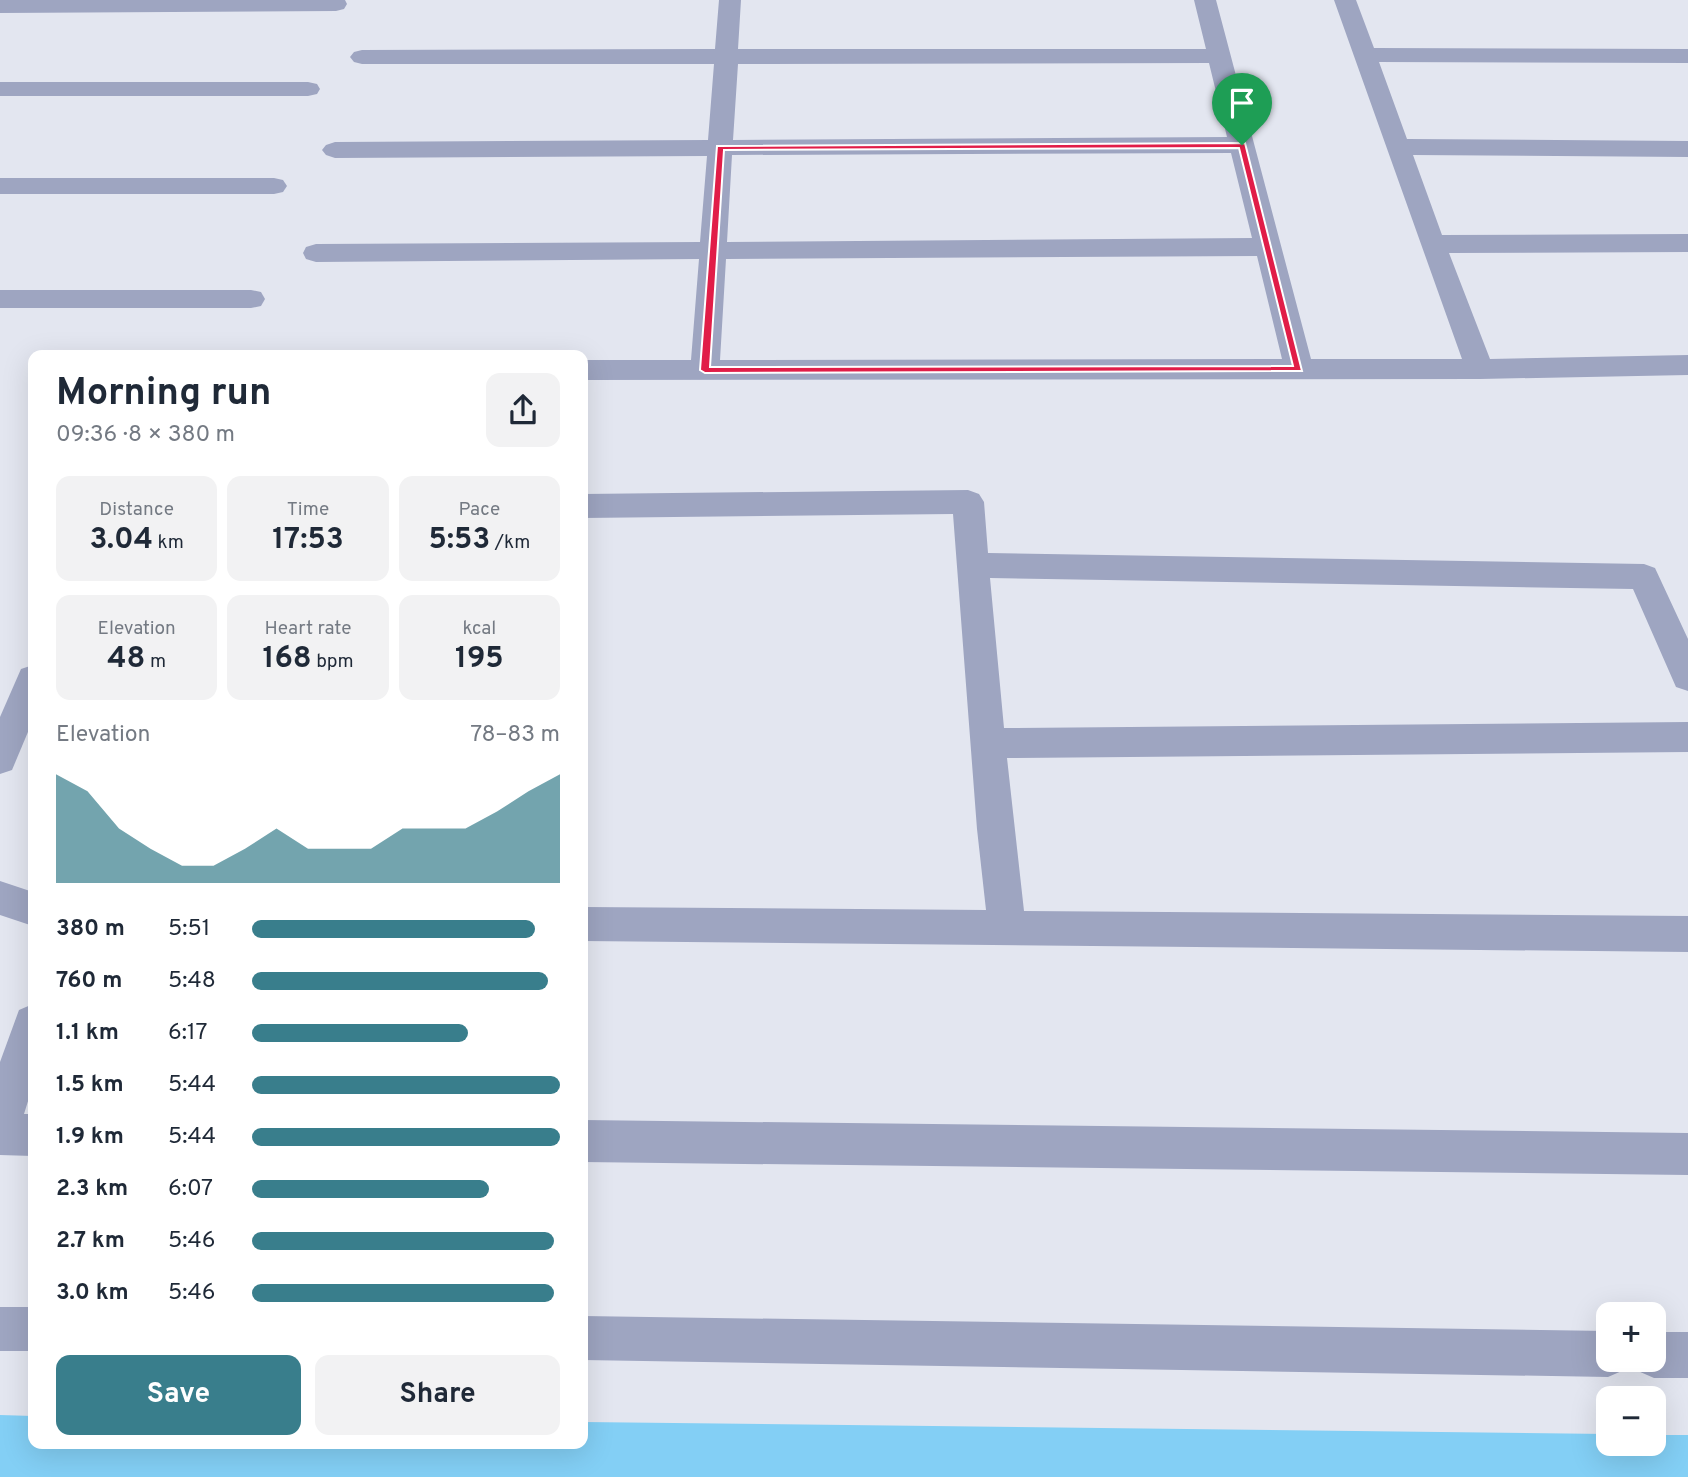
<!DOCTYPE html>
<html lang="en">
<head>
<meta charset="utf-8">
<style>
	body { margin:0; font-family:Overpass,sans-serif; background:#f2f2f3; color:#1f2937; height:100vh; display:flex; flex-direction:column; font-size:26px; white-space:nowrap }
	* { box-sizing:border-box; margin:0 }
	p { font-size:23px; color:#747a83 }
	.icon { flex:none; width:38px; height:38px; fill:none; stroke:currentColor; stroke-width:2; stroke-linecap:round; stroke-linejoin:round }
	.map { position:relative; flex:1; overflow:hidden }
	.details { position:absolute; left:28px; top:350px; width:560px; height:1099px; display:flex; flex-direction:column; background:#fff; border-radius:14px; box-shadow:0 7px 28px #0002 }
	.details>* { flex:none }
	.fabs { position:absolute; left:1596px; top:1302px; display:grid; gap:14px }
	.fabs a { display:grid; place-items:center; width:70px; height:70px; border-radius:14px; background:#fff; box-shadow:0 7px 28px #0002; font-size:35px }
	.pin { position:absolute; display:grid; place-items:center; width:60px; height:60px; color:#fff; margin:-72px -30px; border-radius:50% 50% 50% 0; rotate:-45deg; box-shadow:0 0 7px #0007 }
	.pin .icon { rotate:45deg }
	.round { display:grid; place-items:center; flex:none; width:74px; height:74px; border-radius:14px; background:#f2f2f3 }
	.overview { display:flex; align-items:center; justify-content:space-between; height:119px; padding:0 28px }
	h1 { font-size:38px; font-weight:700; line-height:52px }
	.metrics { display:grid; grid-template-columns:repeat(3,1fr); gap:10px; height:119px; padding:7px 28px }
	.metrics div { display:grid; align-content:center; border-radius:14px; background:#f2f2f3; text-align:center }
	.metrics b { font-size:30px; font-weight:700 }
	.metrics small { font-size:19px; font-weight:400 }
	.metrics p { font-size:19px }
	.chart { height:196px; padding:14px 28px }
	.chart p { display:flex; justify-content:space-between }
	.chart svg { width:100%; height:126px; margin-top:7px; fill:#397e8c; opacity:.7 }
	.cta { display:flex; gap:14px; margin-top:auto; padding:14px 28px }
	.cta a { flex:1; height:80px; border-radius:14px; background:#397e8c; color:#fff; font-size:28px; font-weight:700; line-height:80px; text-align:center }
	.cta a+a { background:#f2f2f3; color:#1f2937 }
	ul { padding:0 28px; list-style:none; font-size:23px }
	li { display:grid; grid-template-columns:112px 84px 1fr; align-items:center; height:52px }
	li i { height:18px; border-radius:9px; background:#397e8c }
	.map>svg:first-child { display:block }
	.water { fill:#83cff5 }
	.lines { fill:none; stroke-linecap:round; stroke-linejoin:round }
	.minor { fill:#9ea5c1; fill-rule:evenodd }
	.route { fill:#e11d48; stroke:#fff; stroke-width:2; fill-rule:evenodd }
</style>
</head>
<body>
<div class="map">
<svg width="1688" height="1477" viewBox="0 0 1688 1477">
	<rect width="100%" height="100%" fill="#e3e6f0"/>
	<path class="water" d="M0 1415 33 1416V1444H583V1422L1608 1434V1444H1654V1435H1688V1477H0Z"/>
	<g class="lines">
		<g class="minor">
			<path d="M0 0H345L347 4 344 9 336 11 0 13Z"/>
			<path d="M719 0H741L738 49H1206L1194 0H1216L1311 359H1462L1334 0H1356L1374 48 1688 49V63L1379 62 1407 139 1688 141V157L1413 155 1442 235 1688 234V252L1449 253 1490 359 1688 355V375L1480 379 583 380V360H691L699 259 316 262 306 259 303 253 306 247 316 244 700 242 707 156 335 158 326 155 322 150 326 145 335 142 708 140 714 64H362L354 62 350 57 354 52 362 50 715 49ZM1209 63 1227 137 733 140 738 64ZM1231 153 1252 238 727 242 732 155ZM1257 256 1282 359 720 360 726 259Z"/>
			<path d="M0 82H308L317 84 320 89 317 94 308 96H0Z"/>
			<path d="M0 178H274L283 180 287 186 283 192 274 194H0Z"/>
			<path d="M0 290H251L261 292 265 299 261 306 251 308H0Z"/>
			<path d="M968 490 979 494 984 502 988 553 1644 564 1655 568 1688 639V691L1676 687 1633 589 990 578 1004 728 1688 722V752L1007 758 1024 911 1688 916V952L583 941V907L986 910 977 829 953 514 583 518V494Z"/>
			<path d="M33 665V720L12 770 0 774V717L21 669Z"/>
			<path d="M0 881 33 892V926L0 915Z"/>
			<path d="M33 1004V1085L24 1114H33V1156L0 1155V1062L19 1010Z"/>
			<path d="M583 1120 1688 1133V1175L583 1162Z"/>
			<rect x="0" y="1307" width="33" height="44"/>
			<path d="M583 1316 1608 1331V1360H1628L1624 1370 1608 1377 583 1360Z"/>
			<path d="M1654 1332H1688V1378H1654L1638 1371 1633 1360H1654Z"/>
		</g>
	</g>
	<path class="route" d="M1245 143 1302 371 705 373 700 370 717 146ZM1239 148 1293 366 710 367 724 150Z"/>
</svg>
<div class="fabs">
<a>+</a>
<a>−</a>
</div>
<div class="pin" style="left:1242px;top:145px;background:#1e9e55"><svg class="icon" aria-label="arrive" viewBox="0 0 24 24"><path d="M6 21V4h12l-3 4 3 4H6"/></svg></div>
<section class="details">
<div class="overview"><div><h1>Morning run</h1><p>09:36 · 8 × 380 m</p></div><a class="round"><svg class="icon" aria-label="share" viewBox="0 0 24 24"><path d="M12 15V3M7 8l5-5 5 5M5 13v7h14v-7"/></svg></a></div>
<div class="metrics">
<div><p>Distance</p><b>3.04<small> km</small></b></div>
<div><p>Time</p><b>17:53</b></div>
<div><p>Pace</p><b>5:53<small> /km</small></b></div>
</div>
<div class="metrics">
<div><p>Elevation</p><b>48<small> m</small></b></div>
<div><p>Heart rate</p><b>168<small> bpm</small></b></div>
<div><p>kcal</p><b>195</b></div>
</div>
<div class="chart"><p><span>Elevation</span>78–83 m</p>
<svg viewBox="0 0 160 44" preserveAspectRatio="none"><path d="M0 44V6L10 12L20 25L30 32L40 38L50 38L60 32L70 25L80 32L90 32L100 32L110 25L120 25L130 25L140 19L150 12L160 6V44z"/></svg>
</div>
<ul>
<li><b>380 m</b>5:51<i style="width:92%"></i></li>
<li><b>760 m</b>5:48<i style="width:96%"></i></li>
<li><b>1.1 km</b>6:17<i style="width:70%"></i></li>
<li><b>1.5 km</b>5:44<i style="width:100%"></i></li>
<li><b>1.9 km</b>5:44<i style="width:100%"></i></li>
<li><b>2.3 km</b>6:07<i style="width:77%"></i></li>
<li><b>2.7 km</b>5:46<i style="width:98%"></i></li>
<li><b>3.0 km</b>5:46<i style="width:98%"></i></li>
</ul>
<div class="cta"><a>Save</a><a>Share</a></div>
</section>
</div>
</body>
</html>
